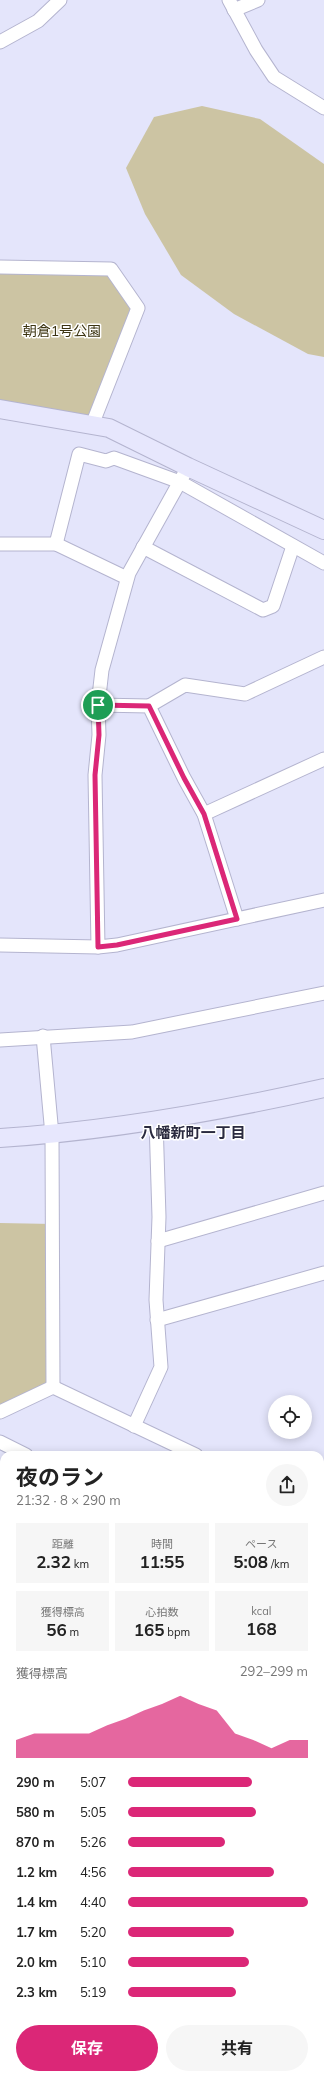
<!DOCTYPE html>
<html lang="ja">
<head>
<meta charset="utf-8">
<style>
	body { margin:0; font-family:Mulish,"Noto Sans JP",sans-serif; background:#f6f6f6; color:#222; height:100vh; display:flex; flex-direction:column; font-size:15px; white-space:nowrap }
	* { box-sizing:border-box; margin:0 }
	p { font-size:13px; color:#767676 }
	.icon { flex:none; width:22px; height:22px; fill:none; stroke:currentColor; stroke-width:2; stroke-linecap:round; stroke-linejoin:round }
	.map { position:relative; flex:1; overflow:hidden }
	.panel { position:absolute; left:0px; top:1451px; width:324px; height:628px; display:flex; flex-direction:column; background:#fff; border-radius:12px 12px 0 0; box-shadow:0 2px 10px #0003 }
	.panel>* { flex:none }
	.buttons { position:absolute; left:268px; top:1395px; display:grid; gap:8px }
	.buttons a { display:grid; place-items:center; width:44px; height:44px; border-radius:50%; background:#fff; box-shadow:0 2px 10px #0003; font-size:20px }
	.pin { position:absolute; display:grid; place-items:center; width:34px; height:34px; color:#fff; margin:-17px; border:2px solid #fff; border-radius:50%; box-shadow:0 1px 4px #0007 }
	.round { display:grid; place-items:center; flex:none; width:42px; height:42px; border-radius:21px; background:#f6f6f6 }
	.overview { display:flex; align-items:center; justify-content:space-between; height:68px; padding:0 16px }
	h1 { font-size:22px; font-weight:700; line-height:30px }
	.metrics { display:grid; grid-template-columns:repeat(3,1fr); gap:6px; height:68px; padding:4px 16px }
	.metrics div { display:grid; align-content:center; border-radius:0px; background:#f6f6f6; text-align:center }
	.metrics b { font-size:17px; font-weight:700 }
	.metrics small { font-size:11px; font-weight:400 }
	.metrics p { font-size:11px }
	.chart { height:112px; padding:8px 16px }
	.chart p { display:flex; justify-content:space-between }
	.chart svg { width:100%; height:72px; margin-top:4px; fill:#db2777; opacity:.7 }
	.action { display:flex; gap:8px; margin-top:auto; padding:8px 16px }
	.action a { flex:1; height:46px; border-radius:24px; background:#db2777; color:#fff; font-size:16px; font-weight:700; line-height:46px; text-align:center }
	.action a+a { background:#f6f6f6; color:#222 }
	ul { padding:0 16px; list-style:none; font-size:13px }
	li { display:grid; grid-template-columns:64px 48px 1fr; align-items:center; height:30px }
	li i { height:10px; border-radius:5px; background:#db2777 }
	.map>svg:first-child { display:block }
	.green { fill:#ccc4a3 }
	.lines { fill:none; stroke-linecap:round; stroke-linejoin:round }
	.street-casing { stroke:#b4b4cf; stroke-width:15 }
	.secondary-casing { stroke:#b4b4cf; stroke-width:20 }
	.street { stroke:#fff; stroke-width:13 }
	.secondary { stroke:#e7e7fd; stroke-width:18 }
	.route-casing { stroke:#fff; stroke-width:8 }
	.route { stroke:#db2777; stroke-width:5 }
	.labels { text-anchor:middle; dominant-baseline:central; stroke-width:3; stroke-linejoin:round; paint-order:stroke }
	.park-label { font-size:14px; fill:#3c3411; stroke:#fff }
	.neighbourhood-label { font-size:15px; font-weight:bold; fill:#2a2a3f; stroke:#fff }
</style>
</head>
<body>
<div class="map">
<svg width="324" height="2079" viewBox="0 0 324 2079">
	<rect width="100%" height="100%" fill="#e4e5fb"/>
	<g class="green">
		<path d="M202 106 260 119 324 164V357L308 354 234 314 181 275 145 214 126 168 154 117Z"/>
		<path d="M0 267 111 269 138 308 92 425 0 409Z"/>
		<path d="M0 1223 53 1224V1387L0 1412Z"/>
	</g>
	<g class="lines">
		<defs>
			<g id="street">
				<path d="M229 0 256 50 274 77 324 108"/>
				<path d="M234 10 258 0"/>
				<path d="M0 42 38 21 60 0"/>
				<path d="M0 267 111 269 138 308 92 425"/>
				<path d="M0 544H56L127 578"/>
				<path d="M56 544 79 454 106 461 114 458 180 482 324 563"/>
				<path d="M143 547 263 610 273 606 293 546"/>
				<path d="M98 705 149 706 184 778 204 814 237 919"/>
				<path d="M149 706 185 685 245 694 324 657"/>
				<path d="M204 814 324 759"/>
				<path d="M0 945 98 947 117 945 324 900"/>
				<path d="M98 947 95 775 99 735 98 705 102 670 129 573 188 467"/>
				<path d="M43 1036 52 1135 53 1387"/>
				<path d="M0 1040 132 1032 324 993"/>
				<path d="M158 1241 324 1193"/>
				<path d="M157 1320 324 1273"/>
				<path d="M53 1387 196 1455"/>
				<path d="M0 1412 53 1387"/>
				<path d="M134 1426 161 1367 156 1300 159 1217 156 1120"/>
				<path d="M0 1442 26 1455"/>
				<path d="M320 1511 324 1513"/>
				<path d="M320 1589 324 1592"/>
				<path d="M320 1777 324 1773"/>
				<path d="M0 1821H4"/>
				<path d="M320 1922 324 1924"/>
				<path d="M0 1986 4 1992"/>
				<path d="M0 2072 4 2064"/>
				<path d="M140 2075 149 2079"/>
				<path d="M99 2079 101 2075"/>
			</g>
			<g id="secondary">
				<path d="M0 409 109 428 188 467 324 530"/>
				<path d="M0 1138C109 1131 217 1112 324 1088"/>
			</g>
		</defs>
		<use href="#street" class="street-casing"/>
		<use href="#secondary" class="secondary-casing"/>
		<use href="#street" class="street"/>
		<use href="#secondary" class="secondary"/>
	</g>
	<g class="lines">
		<defs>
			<path id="route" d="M98 705 149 706 184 778 204 814 237 919 117 945 98 947 95 775 99 735Z"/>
		</defs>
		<use href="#route" class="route-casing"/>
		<use href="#route" class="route"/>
	</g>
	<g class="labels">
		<g class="park-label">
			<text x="62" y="331">朝倉1号公園</text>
		</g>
		<g class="neighbourhood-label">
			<text x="193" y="1132">八幡新町一丁目</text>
		</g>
	</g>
</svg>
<div class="buttons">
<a><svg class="icon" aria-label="locate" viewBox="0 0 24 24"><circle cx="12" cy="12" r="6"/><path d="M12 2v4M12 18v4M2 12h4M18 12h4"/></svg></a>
</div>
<div class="pin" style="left:98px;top:705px;background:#1e9e55"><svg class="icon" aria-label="arrive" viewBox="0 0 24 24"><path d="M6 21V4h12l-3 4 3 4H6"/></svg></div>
<section class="panel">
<div class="overview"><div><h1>夜のラン</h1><p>21:32 · 8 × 290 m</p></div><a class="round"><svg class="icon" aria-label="share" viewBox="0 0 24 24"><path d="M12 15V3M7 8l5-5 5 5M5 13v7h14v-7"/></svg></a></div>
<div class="metrics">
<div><p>距離</p><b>2.32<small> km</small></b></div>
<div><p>時間</p><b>11:55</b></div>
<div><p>ペース</p><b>5:08<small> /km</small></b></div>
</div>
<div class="metrics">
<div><p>獲得標高</p><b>56<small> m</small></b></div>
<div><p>心拍数</p><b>165<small> bpm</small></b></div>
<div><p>kcal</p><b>168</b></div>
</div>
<div class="chart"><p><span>獲得標高</span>292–299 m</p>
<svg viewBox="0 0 160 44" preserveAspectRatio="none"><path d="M0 44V33L10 29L20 29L30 29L40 29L50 24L60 20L70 15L80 11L90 6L100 11L110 15L120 29L130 33L140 38L150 33L160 33V44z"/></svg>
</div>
<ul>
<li><b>290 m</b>5:07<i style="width:69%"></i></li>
<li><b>580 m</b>5:05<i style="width:71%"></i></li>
<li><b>870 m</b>5:26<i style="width:54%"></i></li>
<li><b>1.2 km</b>4:56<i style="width:81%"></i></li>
<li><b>1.4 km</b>4:40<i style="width:100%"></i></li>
<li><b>1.7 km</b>5:20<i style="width:59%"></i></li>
<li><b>2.0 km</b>5:10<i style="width:67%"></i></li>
<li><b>2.3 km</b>5:19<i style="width:60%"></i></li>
</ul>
<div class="action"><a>保存</a><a>共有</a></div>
</section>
</div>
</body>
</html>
